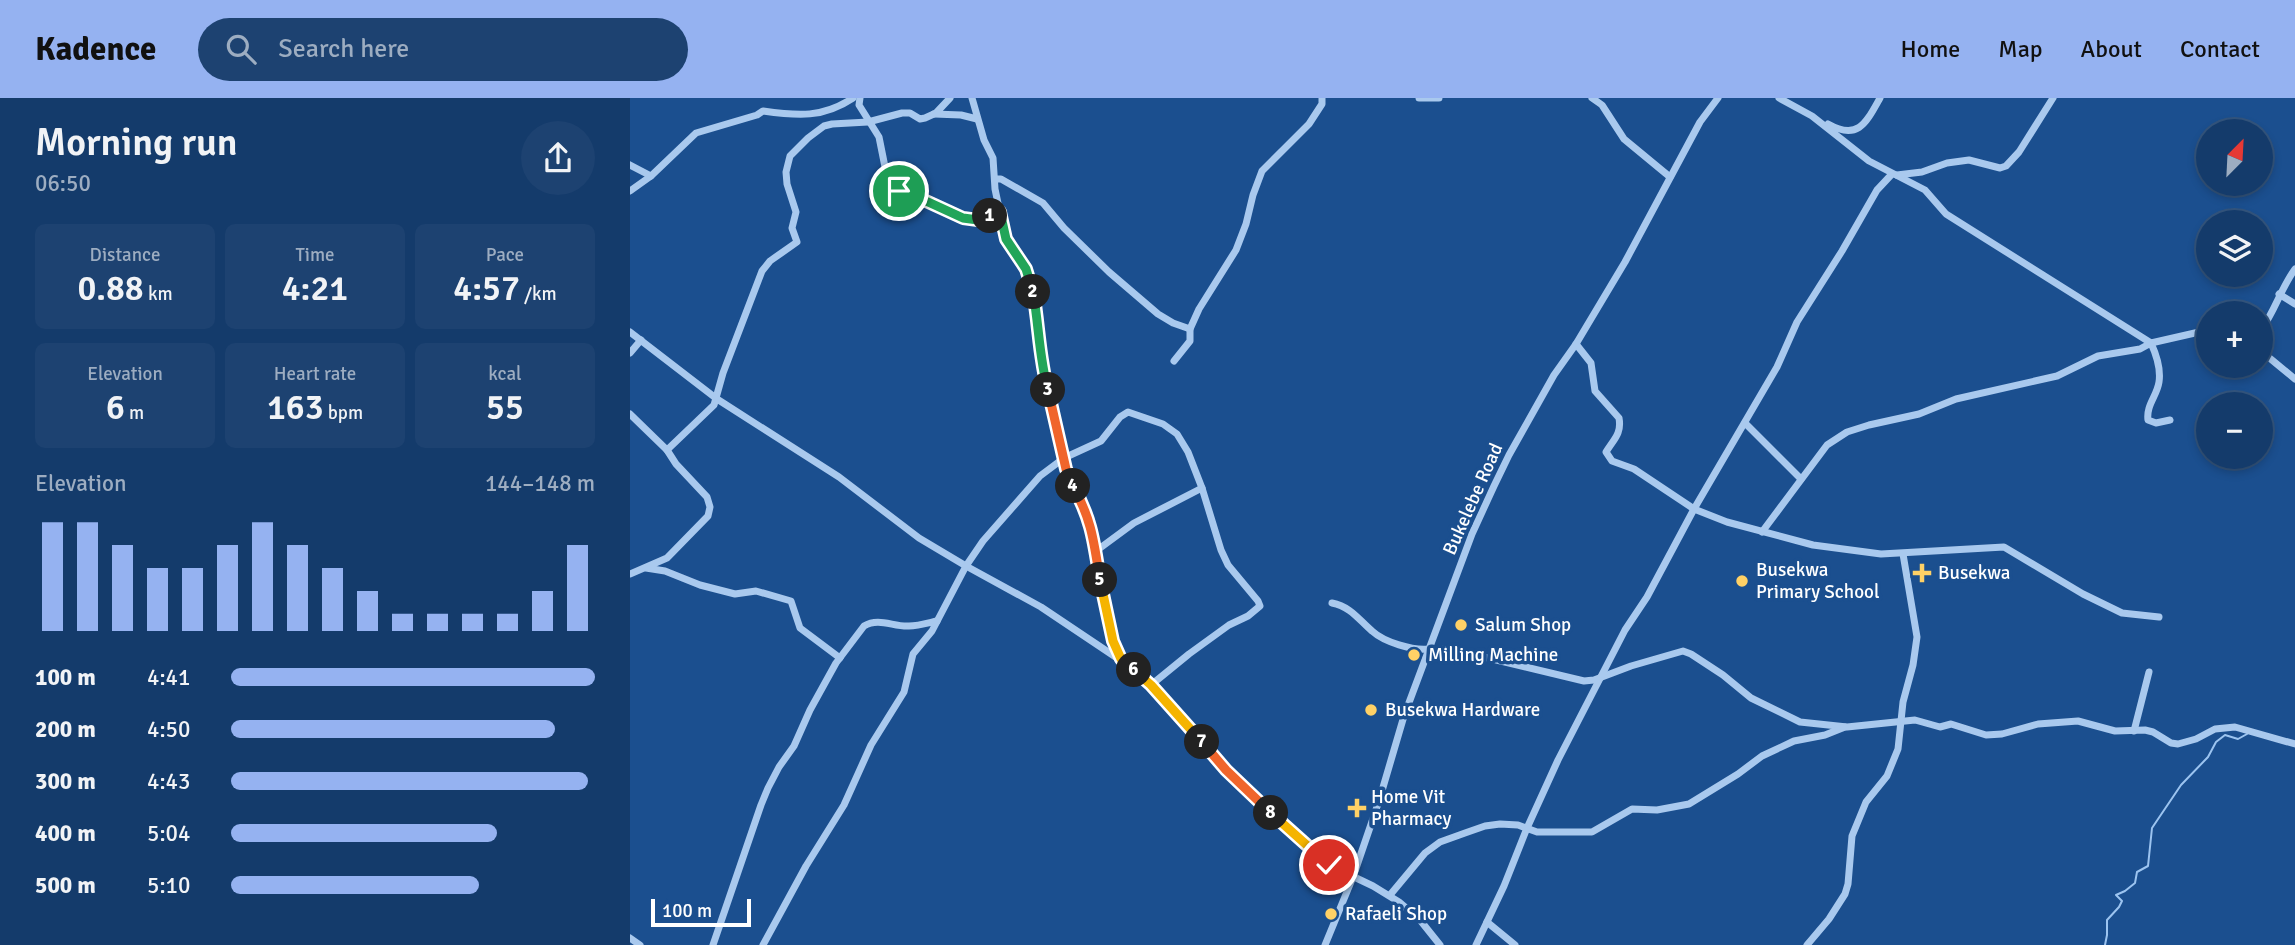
<!DOCTYPE html>
<html lang="en">
<head>
<meta charset="utf-8">
<style>
	body { margin:0; font-family:Signika,sans-serif; background:#1d4271; color:#f1f3f6; height:100vh; display:flex; flex-direction:column; font-size:26px; white-space:nowrap }
	* { box-sizing:border-box; margin:0 }
	p { font-size:23px; color:#9dadc1 }
	.icon { flex:none; width:38px; height:38px; fill:none; stroke:currentColor; stroke-width:2; stroke-linecap:round; stroke-linejoin:round }
	.map { position:relative; flex:1; overflow:hidden }
	.panel { display:flex; flex-direction:column; background:#143b6b; width:630px }
	.panel>* { flex:none }
	.needle { width:46px; rotate:24deg }
	.controls { position:absolute; left:1566px; top:21px; display:grid; gap:14px }
	.controls a { display:grid; place-items:center; width:77px; height:77px; border-radius:50%; background:#143b6b; box-shadow:0 4px 10px #0003,0 0 0 2px #33557e; font-size:35px }
	.scale { position:absolute; left:21px; bottom:18px; width:100px; box-sizing:border-box; padding-left:7px; border:4px solid #fff; border-top:0; font-size:19px; line-height:24px; white-space:nowrap; color:#fff; -webkit-text-stroke:5px #1b4f8f; paint-order:stroke }
	.pin { position:absolute; display:grid; place-items:center; width:60px; height:60px; color:#fff; margin:-30px; border:4px solid #fff; border-radius:50%; box-shadow:0 2px 7px #0007 }
	.km { position:absolute; width:35px; height:35px; margin:-18px; border-radius:50%; background:#222; color:#fff; font-size:19px; line-height:35px; text-align:center }
	.round { display:grid; place-items:center; flex:none; width:74px; height:74px; border-radius:37px; background:#1d4271 }
	.summary { display:flex; align-items:center; justify-content:space-between; height:119px; padding:0 35px }
	h1 { font-size:38px; font-weight:600; line-height:52px }
	.metrics { display:grid; grid-template-columns:repeat(3,1fr); gap:10px; height:119px; padding:7px 35px }
	.metrics div { display:grid; align-content:center; border-radius:10px; background:#1d4271; text-align:center }
	.metrics b { font-size:35px; font-weight:600 }
	.metrics small { font-size:19px; font-weight:400 }
	.metrics p { font-size:19px }
	.chart { height:196px; padding:14px 35px }
	.chart p { display:flex; justify-content:space-between }
	.chart svg { width:100%; height:126px; margin-top:7px; stroke:#95b2f1; stroke-width:6 }
	ul { padding:0 35px; list-style:none; font-size:23px }
	li { display:grid; grid-template-columns:112px 84px 1fr; align-items:center; height:52px }
	li i { height:18px; border-radius:9px; background:#95b2f1 }
	header { display:flex; align-items:center; gap:42px; box-sizing:border-box; height:98px; padding:0 35px; background:#95b2f1; color:#111 }
	header strong { font-size:33px }
	nav { display:flex; gap:38px; margin-inline-start:auto; font-size:24px }
	.search { width:490px; height:63px; background:#1d4271; display:flex; align-items:center; gap:18px; box-sizing:border-box; padding:0 24px; border-radius:38px; color:#9dadc1; font-size:26px }
	main { display:flex; flex:1; min-height:0 }
	.map>svg:first-child { display:block }
	.lines { fill:none; stroke-linecap:round; stroke-linejoin:round }
	.stream { stroke:#9cc4f0; stroke-width:2 }
	.minor { stroke:#a9c9ee; stroke-width:7 }
	.split-1-casing { stroke:#fff; stroke-width:14 }
	.split-2-casing { stroke:#fff; stroke-width:14 }
	.split-3-casing { stroke:#fff; stroke-width:14 }
	.split-4-casing { stroke:#fff; stroke-width:14 }
	.split-5-casing { stroke:#fff; stroke-width:14 }
	.split-6-casing { stroke:#fff; stroke-width:14 }
	.split-7-casing { stroke:#fff; stroke-width:14 }
	.split-8-casing { stroke:#fff; stroke-width:14 }
	.split-9-casing { stroke:#fff; stroke-width:14 }
	.split-1 { stroke:#22a559; stroke-width:9 }
	.split-2 { stroke:#22a559; stroke-width:9 }
	.split-3 { stroke:#22a559; stroke-width:9 }
	.split-4 { stroke:#f0652b; stroke-width:9 }
	.split-5 { stroke:#f0652b; stroke-width:9 }
	.split-6 { stroke:#f5b400; stroke-width:9 }
	.split-7 { stroke:#f5b400; stroke-width:9 }
	.split-8 { stroke:#f0652b; stroke-width:9 }
	.split-9 { stroke:#f5b400; stroke-width:9 }
	.poi-dot { fill:#ffd166; stroke:#1b4f8f; stroke-width:2.5 }
	.labels { text-anchor:middle; dominant-baseline:central; stroke-width:7; stroke-linejoin:round; paint-order:stroke }
	.street-label { font-size:19px; fill:#fff; stroke:#1b4f8f }
	.poi-label { font-size:19px; fill:#fff; stroke:#1b4f8f; text-anchor:start }
</style>
</head>
<body>
<header>
<strong>Kadence</strong>
<div class="search"><svg class="icon" aria-label="search" viewBox="0 0 24 24"><circle cx="10" cy="10" r="6"/><path d="M15 15l6 6"/></svg>Search here</div>
<nav><a>Home</a><a>Map</a><a>About</a><a>Contact</a></nav>
</header>
<main>
<section class="panel">
<div class="summary"><div><h1>Morning run</h1><p>06:50</p></div><a class="round"><svg class="icon" aria-label="share" viewBox="0 0 24 24"><path d="M12 15V3M7 8l5-5 5 5M5 13v7h14v-7"/></svg></a></div>
<div class="metrics">
<div><p>Distance</p><b>0.88<small> km</small></b></div>
<div><p>Time</p><b>4:21</b></div>
<div><p>Pace</p><b>4:57<small> /km</small></b></div>
</div>
<div class="metrics">
<div><p>Elevation</p><b>6<small> m</small></b></div>
<div><p>Heart rate</p><b>163<small> bpm</small></b></div>
<div><p>kcal</p><b>55</b></div>
</div>
<div class="chart"><p><span>Elevation</span>144–148 m</p>
<svg viewBox="0 0 160 44" preserveAspectRatio="none"><path d="M5 44V6M15 44V6M25 44V14M35 44V22M45 44V22M55 44V14M65 44V6M75 44V14M85 44V22M95 44V30M105 44V38M115 44V38M125 44V38M135 44V38M145 44V30M155 44V14"/></svg>
</div>
<ul>
<li><b>100 m</b>4:41<i style="width:100%"></i></li>
<li><b>200 m</b>4:50<i style="width:89%"></i></li>
<li><b>300 m</b>4:43<i style="width:98%"></i></li>
<li><b>400 m</b>5:04<i style="width:73%"></i></li>
<li><b>500 m</b>5:10<i style="width:68%"></i></li>
</ul>
</section>
<div class="map">
<svg width="1665" height="847" viewBox="0 0 1665 847">
	<rect width="100%" height="100%" fill="#1b4f8f"/>
	<g class="lines">
		<path class="stream" d="M1475 847 1477 837V822L1489 809 1492 803 1486 797 1495 793 1505 785 1507 774 1518 768 1522 730 1551 687 1578 659 1586 644 1595 637 1608 641 1617 636"/>
		<g class="minor">
			<path d="M230 0 229 7 249 39 255 69 264 88 276 99 280 102 296 103 342 122 355 120 370 114"/>
			<path d="M342 0 354 42 363 60 365 91 374 134 396 171 403 194 412 267 427 325 436 371 463 434 478 523 483 543 490 561"/>
			<path d="M789 0H809"/>
			<path d="M962 0 972 7 994 41 1040 79"/>
			<path d="M1149 0 1182 18 1239 63 1295 92 1316 116 1521 245 1578 232"/>
			<path d="M304 16 331 17 347 21"/>
			<path d="M1198 26C1228 43 1236 25 1250 0"/>
			<path d="M0 67 21 78"/>
			<path d="M1267 77 1292 74 1317 65 1339 62 1370 70 1376 68 1389 54 1423 0"/>
			<path d="M365 81H371L413 105 434 130 479 174 528 216 543 225 560 231"/>
			<path d="M0 93 21 78 66 35 127 17 133 13C168 18 193 20 223 0"/>
			<path d="M1649 196 1665 206"/>
			<path d="M1631 232C1645 213 1651 190 1665 171"/>
			<path d="M0 234 87 301 209 379 289 440 336 468 411 509 502 570 521 587 557 625 585 661 626 703 699 767 743 788 769 804 790 822 810 847"/>
			<path d="M946 246 961 265 965 293 989 320C992 336 983 342 976 354L982 363 1004 371 1064 411 1097 424 1183 447 1251 456 1374 449 1453 496 1492 515 1529 519"/>
			<path d="M1631 253 1665 281"/>
			<path d="M0 255 11 242"/>
			<path d="M544 263 560 243V231L569 211 606 152 616 126 623 97 632 73 679 26 692 6V0"/>
			<path d="M0 316 37 352 46 366 77 399 80 409 78 418 37 460 0 476"/>
			<path d="M1115 325 1171 381"/>
			<path d="M37 352 84 307 93 275 132 173 140 163 167 144 162 130 166 114 157 86 156 74 160 58 178 40 194 28 202 26 238 24 272 15H280L290 21 295 20 306 15 320 0"/>
			<path d="M1132 434 1197 347 1217 334 1239 327 1289 316 1326 301 1427 278 1468 258 1510 251 1521 245C1526 256 1531 271 1529 284 1527 298 1516 307 1518 322L1526 325 1540 322"/>
			<path d="M466 453 504 425 572 390"/>
			<path d="M16 470 35 473 70 487 105 496 126 493 161 503 170 530 210 560"/>
			<path d="M702 505C721 509 728 521 742 533 754 544 783 553 799 551"/>
			<path d="M798 553 812 551 829 553 954 583 964 582 1001 568 1053 553 1061 556 1093 577 1121 600 1170 624 1217 629 1285 622 1310 629 1321 626 1356 637 1372 636 1408 626 1448 623 1485 633 1515 632 1523 634 1541 645 1548 646 1566 641 1585 631 1605 629 1665 646"/>
			<path d="M1504 633 1519 574"/>
			<path d="M760 797 795 755 810 744 835 735 855 728 870 726 888 727 907 734H962L1002 711 1027 712 1059 706 1108 676 1132 658 1164 643 1195 637 1215 629"/>
			<path d="M857 824 885 847"/>
			<path d="M0 840 10 847"/>
			<path d="M83 847 131 707 138 690 149 669 164 648 180 612 206 565 234 528C249 519 263 529 279 528 288 528 298 525 307 523"/>
			<path d="M133 847 176 768 214 707 241 647 274 594 283 556 302 533 336 468 353 443 410 378 434 360 471 343 490 319 498 314 533 326 547 336 558 354 572 390 591 452 598 467 628 503 630 508 618 518 599 527 559 556 521 587"/>
			<path d="M695 847 723 779 749 703 774 618 842 436 864 388 879 357 924 277 946 246 995 164 1070 24 1088 0"/>
			<path d="M846 847 874 788 897 730 928 662 995 532 1017 499 1064 411 1147 269 1167 224 1212 153 1247 92 1262 76"/>
			<path d="M1177 847 1199 821 1215 796 1218 786 1222 738 1236 704 1257 678 1268 651 1273 604 1283 567 1287 539 1273 456"/>
		</g>
	</g>
	<g class="lines">
		<defs>
			<path id="split-1" d="M269 93 280 102 296 103 333 120 348 122 360 118"/>
			<path id="split-2" d="M360 118 370 114 376 141 396 171 403 194"/>
			<path id="split-3" d="M403 194C409 227 409 260 418 292"/>
			<path id="split-4" d="M418 292 436 371 443 388"/>
			<path id="split-5" d="M443 388C462 422 464 445 470 482"/>
			<path id="split-6" d="M470 482 483 543 491 561 504 572"/>
			<path id="split-7" d="M504 572 521 587 572 644"/>
			<path id="split-8" d="M572 644 596 672 641 715"/>
			<path id="split-9" d="M641 715 699 767"/>
		</defs>
		<use href="#split-1" class="split-1-casing"/>
		<use href="#split-2" class="split-2-casing"/>
		<use href="#split-3" class="split-3-casing"/>
		<use href="#split-4" class="split-4-casing"/>
		<use href="#split-5" class="split-5-casing"/>
		<use href="#split-6" class="split-6-casing"/>
		<use href="#split-7" class="split-7-casing"/>
		<use href="#split-8" class="split-8-casing"/>
		<use href="#split-9" class="split-9-casing"/>
		<use href="#split-1" class="split-1"/>
		<use href="#split-2" class="split-2"/>
		<use href="#split-3" class="split-3"/>
		<use href="#split-4" class="split-4"/>
		<use href="#split-5" class="split-5"/>
		<use href="#split-6" class="split-6"/>
		<use href="#split-7" class="split-7"/>
		<use href="#split-8" class="split-8"/>
		<use href="#split-9" class="split-9"/>
	</g>
	<g class="poi-dot">
		<path d="M1288.5 464.5h7v7h7v7h-7v7h-7v-7h-7v-7h7z"/>
		<circle cx="1112" cy="483" r="7"/>
		<circle cx="831" cy="527" r="7"/>
		<circle cx="784" cy="557" r="7"/>
		<circle cx="741" cy="612" r="7"/>
		<path d="M723.5 699.5h7v7h7v7h-7v7h-7v-7h-7v-7h7z"/>
		<circle cx="701" cy="816" r="7"/>
	</g>
	<g class="labels">
		<g class="street-label">
			<text transform="translate(843 401) rotate(-66)">Bukelebe Road</text>
		</g>
		<g class="poi-label">
			<text x="1126" y="472">Busekwa<tspan x="1126" dy="22">Primary School</tspan></text>
			<text x="1308" y="475">Busekwa</text>
			<text x="845" y="527">Salum Shop</text>
			<text x="798" y="557">Milling Machine</text>
			<text x="755" y="612">Busekwa Hardware</text>
			<text x="741" y="699">Home Vit<tspan x="741" dy="22">Pharmacy</tspan></text>
			<text x="715" y="816">Rafaeli Shop</text>
		</g>
	</g>
</svg>
<div class="controls">
<a><svg class="needle" viewBox="-14 -14 28 28"><path d="M0-13l5 13h-10z" fill="#e53935"/><path d="M0 13l5-13h-10z" fill="#9dadc1"/></svg></a>
<a><svg class="icon" aria-label="layers" viewBox="0 0 24 24"><path d="M12 4l9 5-9 5-9-5zM3 14l9 5 9-5"/></svg></a>
<a>+</a>
<a>−</a>
</div>
<div class="scale">100 m</div>
<div class="pin" style="left:269px;top:93px;background:#1e9e55"><svg class="icon" aria-label="arrive" viewBox="0 0 24 24"><path d="M6 21V4h12l-3 4 3 4H6"/></svg></div>
<div class="pin" style="left:699px;top:767px;background:#d93025"><svg class="icon" aria-label="check" viewBox="0 0 24 24"><path d="M5 12l5 5 9-10"/></svg></div>
<b class="km" style="left:360px;top:118px">1</b>
<b class="km" style="left:403px;top:194px">2</b>
<b class="km" style="left:418px;top:292px">3</b>
<b class="km" style="left:443px;top:388px">4</b>
<b class="km" style="left:470px;top:482px">5</b>
<b class="km" style="left:504px;top:572px">6</b>
<b class="km" style="left:572px;top:644px">7</b>
<b class="km" style="left:641px;top:715px">8</b>
</div>
</main>
</body>
</html>
